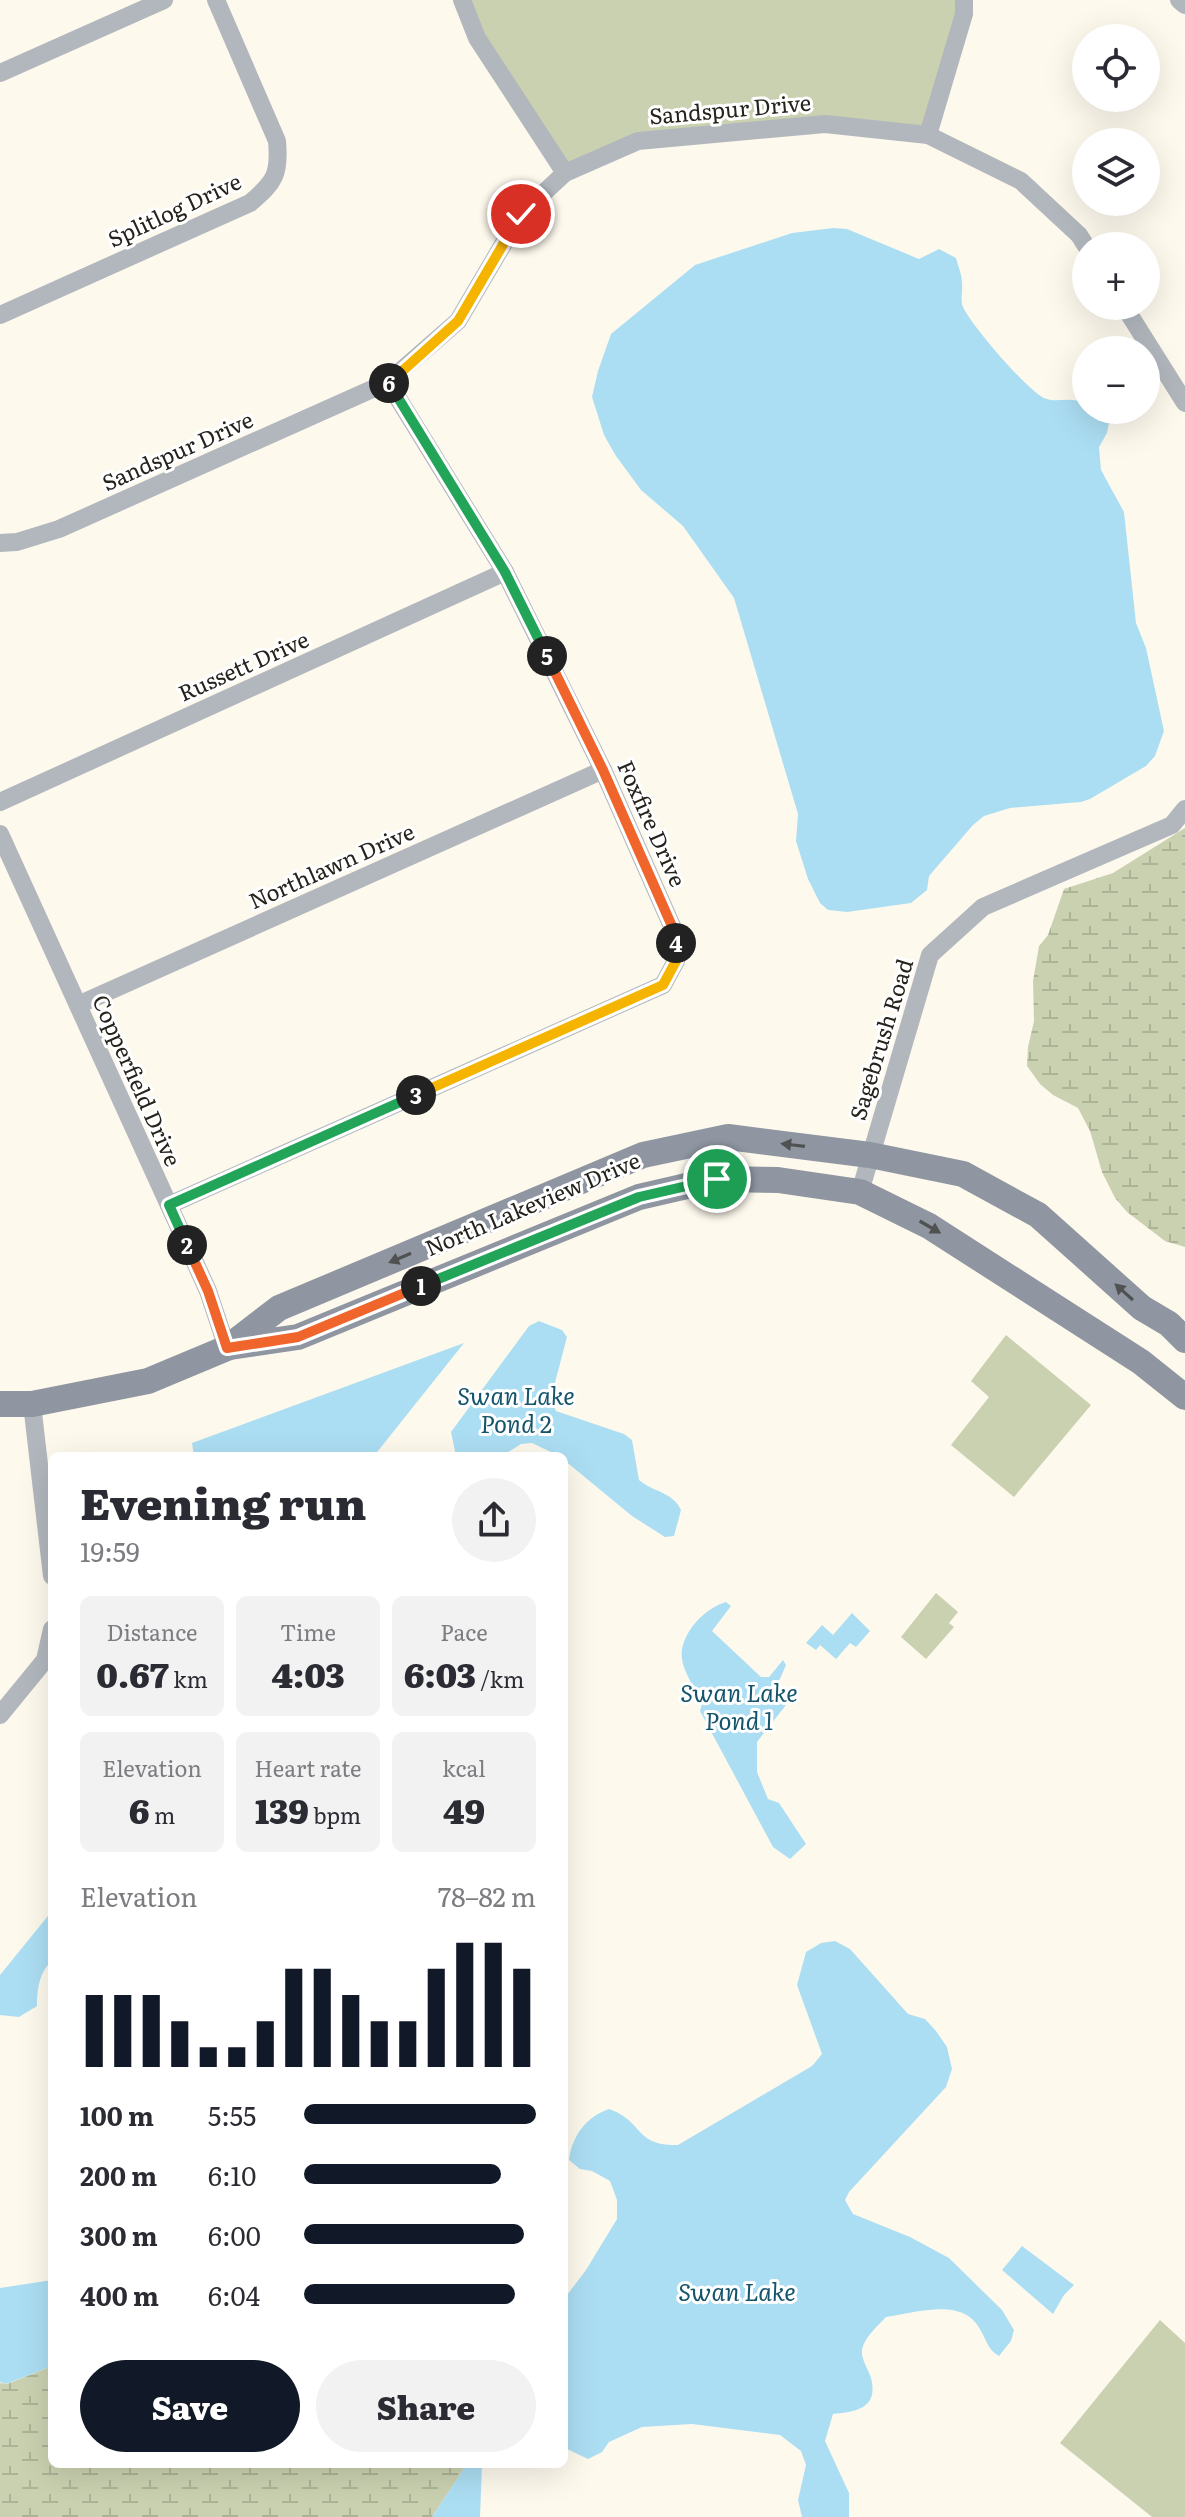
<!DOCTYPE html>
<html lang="en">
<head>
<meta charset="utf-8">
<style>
	body { margin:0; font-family:Literata,serif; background:#f2f2f3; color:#2b2b33; height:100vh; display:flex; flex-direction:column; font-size:30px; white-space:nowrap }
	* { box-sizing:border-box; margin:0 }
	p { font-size:26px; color:#7c7c81 }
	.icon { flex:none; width:44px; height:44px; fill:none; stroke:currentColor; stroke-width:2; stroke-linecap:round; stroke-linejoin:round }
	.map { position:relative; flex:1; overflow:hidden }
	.sheet { position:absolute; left:48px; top:1452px; width:520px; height:1016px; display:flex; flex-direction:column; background:#fff; border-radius:12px; box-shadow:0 8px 32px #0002 }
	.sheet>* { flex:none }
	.tools { position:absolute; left:1072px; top:24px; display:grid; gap:16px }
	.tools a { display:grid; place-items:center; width:88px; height:88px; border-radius:50%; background:#fff; box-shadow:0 8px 32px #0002; font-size:40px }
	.pin { position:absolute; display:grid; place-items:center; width:68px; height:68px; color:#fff; margin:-34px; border:4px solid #fff; border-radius:50%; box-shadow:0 2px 8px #0007 }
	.km { position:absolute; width:40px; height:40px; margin:-20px; border-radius:50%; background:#222; color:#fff; font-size:22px; line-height:40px; text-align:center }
	.round { display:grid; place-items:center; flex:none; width:84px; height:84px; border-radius:42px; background:#f2f2f3 }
	.summary { display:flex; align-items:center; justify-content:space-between; height:136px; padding:0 32px }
	h1 { font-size:44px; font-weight:800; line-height:60px }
	.figures { display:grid; grid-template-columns:repeat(3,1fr); gap:12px; height:136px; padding:8px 32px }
	.figures div { display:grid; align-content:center; border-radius:12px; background:#f2f2f3; text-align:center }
	.figures b { font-size:34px; font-weight:800 }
	.figures small { font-size:22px; font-weight:400 }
	.figures p { font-size:22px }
	.chart { height:224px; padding:16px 32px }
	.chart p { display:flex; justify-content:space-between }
	.chart svg { width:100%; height:144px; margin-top:8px; stroke:#111827; stroke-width:6 }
	.button { display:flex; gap:16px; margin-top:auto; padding:16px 32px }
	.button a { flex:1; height:92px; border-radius:48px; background:#111827; color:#fff; font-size:32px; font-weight:800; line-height:92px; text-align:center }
	.button a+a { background:#f2f2f3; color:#2b2b33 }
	ul { padding:0 32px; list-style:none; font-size:26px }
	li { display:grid; grid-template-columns:128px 96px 1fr; align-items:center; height:60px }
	li i { height:20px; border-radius:10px; background:#111827 }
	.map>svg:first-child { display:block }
	.wetland { fill:url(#wetland-marsh) }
	.park { fill:#cad1b0 }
	.water { fill:#acdef3 }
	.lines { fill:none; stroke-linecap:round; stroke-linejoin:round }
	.street { stroke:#b2b7be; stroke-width:18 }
	.secondary { stroke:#8f96a1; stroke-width:26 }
	.oneway { fill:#505151 }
	.split-1-casing { stroke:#fff; stroke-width:16 }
	.split-2-casing { stroke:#fff; stroke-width:16 }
	.split-3-casing { stroke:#fff; stroke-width:16 }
	.split-4-casing { stroke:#fff; stroke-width:16 }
	.split-5-casing { stroke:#fff; stroke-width:16 }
	.split-6-casing { stroke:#fff; stroke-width:16 }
	.split-7-casing { stroke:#fff; stroke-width:16 }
	.split-1 { stroke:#22a559; stroke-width:10 }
	.split-2 { stroke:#f0652b; stroke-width:10 }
	.split-3 { stroke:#22a559; stroke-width:10 }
	.split-4 { stroke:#f5b400; stroke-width:10 }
	.split-5 { stroke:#f0652b; stroke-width:10 }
	.split-6 { stroke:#22a559; stroke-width:10 }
	.split-7 { stroke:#f5b400; stroke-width:10 }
	.labels { text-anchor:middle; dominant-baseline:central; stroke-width:6; stroke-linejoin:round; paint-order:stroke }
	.street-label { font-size:22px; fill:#26231c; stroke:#fff }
	.water-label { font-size:24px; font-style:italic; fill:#15556b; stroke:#fff }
</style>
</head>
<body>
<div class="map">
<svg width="1185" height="2517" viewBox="0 0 1185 2517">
	<defs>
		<pattern id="wetland-marsh" width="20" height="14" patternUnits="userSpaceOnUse" patternTransform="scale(2)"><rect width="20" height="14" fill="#cad1b0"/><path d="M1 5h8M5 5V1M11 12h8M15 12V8" fill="none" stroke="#adb397"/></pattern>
	</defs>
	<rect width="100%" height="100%" fill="#fef9ed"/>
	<g class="wetland">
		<path d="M1185 828V1247L1165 1241 1127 1212 1115 1198 1102 1172 1090 1131 1078 1108 1053 1095 1040 1084 1027 1066 1028 1047 1034 1021 1033 981 1039 946 1048 935 1064 889 1113 873Z"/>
		<path d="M52 2366V2464H467L432 2517H0V2383L7 2384Z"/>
	</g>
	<g class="park">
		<path d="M462 0H964L928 135 825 124 638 141 565 173Z"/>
		<path d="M1006 1335 1091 1405 1014 1497 951 1445 989 1397 971 1381Z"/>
		<path d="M936 1593 958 1612 949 1623 954 1627 926 1659 901 1637Z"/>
		<path d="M1160 2320 1185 2343V2517H1152L1060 2443Z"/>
	</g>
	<g class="water">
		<path d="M833 228 847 229 919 259 939 249 956 258C958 266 962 275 962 282 963 290 960 300 963 307 971 325 1027 390 1044 398 1057 404 1069 395 1086 404V410H1097L1109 423 1107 433 1099 447 1101 470 1124 512 1136 623 1146 648 1164 731 1155 756 1146 766 1090 799 1081 802 1010 808 984 816 973 825 929 876 927 890 911 903 847 912 828 910 820 903 808 879 796 841 798 814 734 598 683 526 641 490 616 456 604 435 592 397 598 371 611 334 695 265 792 233Z"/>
		<path d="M539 1321 562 1330 567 1337 551 1398 556 1411 624 1434 632 1440 639 1480C653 1492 673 1492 681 1510L674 1536 665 1537 632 1516 564 1460V1456H559L532 1443 521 1444 502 1456H456L451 1432 529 1326Z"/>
		<path d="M464 1343 374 1456H194L192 1443Z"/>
		<path d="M726 1602 731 1606 712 1631 761 1677H769L783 1660 786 1665 779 1681 786 1705 757 1742V1772L768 1799 779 1803 806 1844 790 1859 773 1847 700 1711 702 1704C696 1691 687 1677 683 1664 675 1638 704 1608 726 1602Z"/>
		<path d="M852 1613 870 1631 856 1647 850 1643 836 1659 820 1645 816 1650 806 1643 822 1625 833 1635Z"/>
		<path d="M52 1911V1961C39 1972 37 1990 37 2006L19 2017 0 2015V1975Z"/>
		<path d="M835 1941 850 1949 908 2014 925 2019 936 2031 947 2047 952 2069 946 2087 849 2192 845 2200 853 2214 910 2237 949 2258 1002 2310 1014 2330 1011 2341 999 2356C988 2350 987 2341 981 2331 964 2296 917 2313 886 2317 877 2327 861 2340 862 2354 863 2362 869 2371 871 2378 879 2409 855 2412 833 2414L825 2441 849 2493V2517H802L798 2500 806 2465 801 2451 780 2435 692 2424 642 2427 609 2442 602 2452 588 2459 565 2448 564 2299 586 2270 617 2219V2200L610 2181 592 2171 580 2169 569 2160C572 2136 586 2117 609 2109 645 2122 634 2146 678 2145L812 2066 822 2054 797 1985 806 1952 821 1943Z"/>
		<path d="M1022 2246 1074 2285 1064 2295 1053 2314 1002 2270Z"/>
		<path d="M52 2280V2366L6 2384 0 2382V2288Z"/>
		<path d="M467 2464H482L480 2517H432Z"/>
	</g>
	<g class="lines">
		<g class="street">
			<path d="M462 0 477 38 565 173"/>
			<path d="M1179 0 1185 5"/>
			<path d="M0 73 164 0"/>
			<path d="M928 135 964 14V0"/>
			<path d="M1124 306 1185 403"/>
			<path d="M0 315 250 203C275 182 280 174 277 141L216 0"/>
			<path d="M0 543 17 542 59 529 388 382 458 321 521 214 565 173 638 141 825 124 928 135 1021 181 1079 235 1086 246"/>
			<path d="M0 802 505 572"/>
			<path d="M0 834 208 1291 227 1348"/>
			<path d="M78 1005 603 770"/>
			<path d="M860 1192 930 955 983 907 1172 825 1185 809"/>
			<path d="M169 1205 663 985 676 961 675 933 603 770 505 572 388 382"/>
			<path d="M32 1404 52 1576"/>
			<path d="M0 1715 45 1660 52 1629"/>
		</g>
		<g class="secondary">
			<path d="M230 1347 298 1337 639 1197 717 1179 778 1180 860 1192 929 1226 1141 1362 1185 1397"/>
			<path d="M0 1404H32L148 1381 227 1348 279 1308 643 1155 728 1137 870 1155 963 1174 1038 1215 1142 1308 1169 1324 1185 1340"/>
		</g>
	</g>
	<defs><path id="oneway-solid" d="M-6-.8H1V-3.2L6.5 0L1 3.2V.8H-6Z" transform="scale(2)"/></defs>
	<g class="oneway">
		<use href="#oneway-solid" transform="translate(793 1145) rotate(-173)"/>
		<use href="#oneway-solid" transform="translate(930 1227) rotate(30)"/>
		<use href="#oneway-solid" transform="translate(400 1258) rotate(157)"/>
		<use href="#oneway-solid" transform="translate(1124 1292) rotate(-138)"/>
	</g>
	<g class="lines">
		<defs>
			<path id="split-1" d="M421 1286 639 1197 717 1179"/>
			<path id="split-2" d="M187 1245 208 1291 227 1348 298 1337 421 1286"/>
			<path id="split-3" d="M187 1245 169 1205 416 1095"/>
			<path id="split-4" d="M416 1095 663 985 676 961V943"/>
			<path id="split-5" d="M547 656 603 770 675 933 676 943"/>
			<path id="split-6" d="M389 383 505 572 547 656"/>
			<path id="split-7" d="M389 383 458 321 521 214"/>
		</defs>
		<use href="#split-1" class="split-1-casing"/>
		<use href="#split-2" class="split-2-casing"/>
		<use href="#split-3" class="split-3-casing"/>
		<use href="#split-4" class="split-4-casing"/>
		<use href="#split-5" class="split-5-casing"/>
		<use href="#split-6" class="split-6-casing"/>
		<use href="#split-7" class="split-7-casing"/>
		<use href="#split-1" class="split-1"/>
		<use href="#split-2" class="split-2"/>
		<use href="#split-3" class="split-3"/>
		<use href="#split-4" class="split-4"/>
		<use href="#split-5" class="split-5"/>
		<use href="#split-6" class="split-6"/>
		<use href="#split-7" class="split-7"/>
	</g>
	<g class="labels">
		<g class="street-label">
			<text transform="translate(730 108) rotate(-5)">Sandspur Drive</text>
			<text transform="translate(174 209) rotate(-25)">Splitlog Drive</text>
			<text transform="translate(177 450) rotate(-24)">Sandspur Drive</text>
			<text transform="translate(243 665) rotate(-24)">Russett Drive</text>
			<text transform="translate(653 823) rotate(66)">Foxfire Drive</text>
			<text transform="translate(331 865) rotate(-24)">Northlawn Drive</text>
			<text transform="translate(880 1039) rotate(-73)">Sagebrush Road</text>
			<text transform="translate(138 1080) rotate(66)">Copperfield Drive</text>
			<text transform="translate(532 1203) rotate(-23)">North Lakeview Drive</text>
		</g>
		<g class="water-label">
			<text x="516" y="1394">Swan Lake<tspan x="516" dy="28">Pond 2</tspan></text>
			<text x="739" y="1691">Swan Lake<tspan x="739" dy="28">Pond 1</tspan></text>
			<text x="737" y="2290">Swan Lake</text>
		</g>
	</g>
</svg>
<div class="tools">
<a><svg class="icon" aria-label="locate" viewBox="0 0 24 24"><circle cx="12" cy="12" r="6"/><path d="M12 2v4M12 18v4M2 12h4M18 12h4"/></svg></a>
<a><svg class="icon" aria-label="layers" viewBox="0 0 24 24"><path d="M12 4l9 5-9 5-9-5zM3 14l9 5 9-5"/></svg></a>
<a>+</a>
<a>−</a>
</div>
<div class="pin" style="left:717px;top:1179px;background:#1e9e55"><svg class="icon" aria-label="arrive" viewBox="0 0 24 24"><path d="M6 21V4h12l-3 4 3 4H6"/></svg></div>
<div class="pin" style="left:521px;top:214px;background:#d93025"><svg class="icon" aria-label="check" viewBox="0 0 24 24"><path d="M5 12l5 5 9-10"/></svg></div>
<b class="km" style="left:421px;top:1286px">1</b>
<b class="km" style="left:187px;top:1245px">2</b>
<b class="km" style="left:416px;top:1095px">3</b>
<b class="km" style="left:676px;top:943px">4</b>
<b class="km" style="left:547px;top:656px">5</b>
<b class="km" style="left:389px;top:383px">6</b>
<section class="sheet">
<div class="summary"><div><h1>Evening run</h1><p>19:59</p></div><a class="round"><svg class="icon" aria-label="share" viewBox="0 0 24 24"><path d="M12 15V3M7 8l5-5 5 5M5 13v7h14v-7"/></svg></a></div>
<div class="figures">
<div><p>Distance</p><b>0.67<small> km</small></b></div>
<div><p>Time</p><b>4:03</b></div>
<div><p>Pace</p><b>6:03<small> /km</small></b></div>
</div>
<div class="figures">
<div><p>Elevation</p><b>6<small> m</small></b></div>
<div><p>Heart rate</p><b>139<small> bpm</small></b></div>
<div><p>kcal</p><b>49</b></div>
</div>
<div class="chart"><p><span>Elevation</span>78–82 m</p>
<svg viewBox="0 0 160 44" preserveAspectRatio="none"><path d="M5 44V22M15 44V22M25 44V22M35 44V30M45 44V38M55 44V38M65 44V30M75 44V14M85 44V14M95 44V22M105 44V30M115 44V30M125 44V14M135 44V6M145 44V6M155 44V14"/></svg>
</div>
<ul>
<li><b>100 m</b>5:55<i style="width:100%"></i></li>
<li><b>200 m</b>6:10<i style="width:85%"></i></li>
<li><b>300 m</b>6:00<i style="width:95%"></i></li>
<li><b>400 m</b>6:04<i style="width:91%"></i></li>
</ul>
<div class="button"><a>Save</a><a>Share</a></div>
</section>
</div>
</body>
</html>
